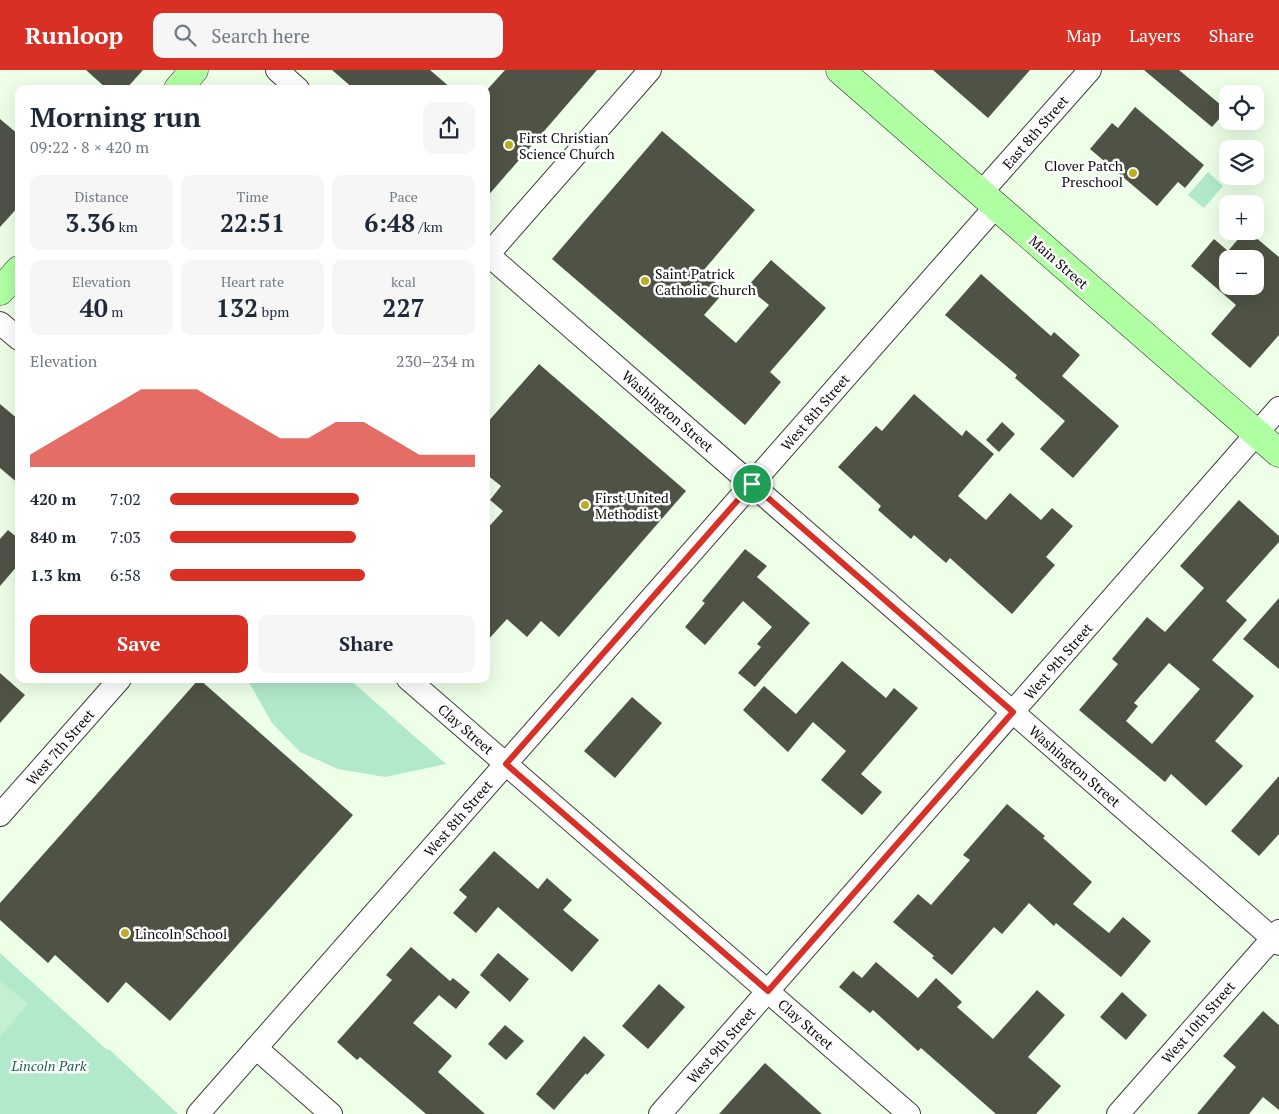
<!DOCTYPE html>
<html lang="en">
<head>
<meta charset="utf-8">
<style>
	body { margin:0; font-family:"PT Serif",serif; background:#f6f6f7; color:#1f2937; height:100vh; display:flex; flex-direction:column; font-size:19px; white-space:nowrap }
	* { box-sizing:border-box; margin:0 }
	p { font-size:16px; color:#747a83 }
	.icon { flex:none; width:28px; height:28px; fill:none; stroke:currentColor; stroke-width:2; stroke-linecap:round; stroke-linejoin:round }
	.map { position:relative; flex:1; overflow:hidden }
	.sheet { position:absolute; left:15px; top:15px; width:475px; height:598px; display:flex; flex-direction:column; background:#fff; border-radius:10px; box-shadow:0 5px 20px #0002 }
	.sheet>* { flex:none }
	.controls { position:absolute; left:1219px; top:15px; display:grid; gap:10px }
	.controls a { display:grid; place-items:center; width:45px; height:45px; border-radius:10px; background:#fff; box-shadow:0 5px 20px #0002; font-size:25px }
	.pin { position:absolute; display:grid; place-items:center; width:42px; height:42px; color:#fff; margin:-21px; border:2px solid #fff; border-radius:50%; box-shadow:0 1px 5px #0007 }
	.round { display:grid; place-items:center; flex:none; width:52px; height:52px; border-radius:10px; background:#f6f6f7 }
	.overview { display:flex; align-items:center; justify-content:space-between; height:85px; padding:0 15px }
	h1 { font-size:28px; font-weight:700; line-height:38px }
	.figures { display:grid; grid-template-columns:repeat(3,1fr); gap:8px; height:85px; padding:5px 15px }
	.figures div { display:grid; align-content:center; border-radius:10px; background:#f6f6f7; text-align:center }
	.figures b { font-size:25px; font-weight:700 }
	.figures small { font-size:14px; font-weight:400 }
	.figures p { font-size:14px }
	.chart { height:140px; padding:10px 15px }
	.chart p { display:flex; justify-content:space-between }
	.chart svg { width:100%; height:90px; margin-top:5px; fill:#d93025; opacity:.7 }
	.cta { display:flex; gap:10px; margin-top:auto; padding:10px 15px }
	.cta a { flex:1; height:58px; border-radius:10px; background:#d93025; color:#fff; font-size:20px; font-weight:700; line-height:58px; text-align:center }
	.cta a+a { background:#f6f6f7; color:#1f2937 }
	ul { padding:0 15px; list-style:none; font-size:16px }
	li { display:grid; grid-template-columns:80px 60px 1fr; align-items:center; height:38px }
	li i { height:12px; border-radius:6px; background:#d93025 }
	header { display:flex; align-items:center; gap:30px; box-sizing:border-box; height:70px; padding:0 25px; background:#d93025; color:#fff }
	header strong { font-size:24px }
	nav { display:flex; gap:28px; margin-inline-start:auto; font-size:18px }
	.search { width:350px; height:45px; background:#f6f6f7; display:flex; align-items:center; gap:12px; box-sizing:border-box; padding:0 18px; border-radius:10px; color:#747a83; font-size:19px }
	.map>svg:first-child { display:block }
	.green { fill:#b1e9ca }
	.pitch { fill:#c3f0d1 }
	.building { fill:#4e5346; fill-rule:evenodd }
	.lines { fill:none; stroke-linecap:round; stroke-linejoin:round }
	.street-casing { stroke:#3d3d3d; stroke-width:24 }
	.secondary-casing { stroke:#2c2c2c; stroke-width:29 }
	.street { stroke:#fff; stroke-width:22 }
	.secondary { stroke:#b0ffa2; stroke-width:28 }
	.route-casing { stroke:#fff; stroke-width:10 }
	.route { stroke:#d93025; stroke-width:6 }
	.poi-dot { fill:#bbad21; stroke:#fff; stroke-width:2 }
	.labels { text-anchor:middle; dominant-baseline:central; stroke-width:5; stroke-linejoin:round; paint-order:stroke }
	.street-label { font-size:14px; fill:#0a0a0a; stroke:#fff }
	.poi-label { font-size:14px; fill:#0a0a0a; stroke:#fff; text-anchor:start }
	.park-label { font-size:14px; font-style:italic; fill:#1b6250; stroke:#fff }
</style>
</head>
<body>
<header>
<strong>Runloop</strong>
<div class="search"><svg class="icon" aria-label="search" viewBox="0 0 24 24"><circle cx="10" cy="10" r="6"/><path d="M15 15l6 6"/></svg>Search here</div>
<nav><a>Map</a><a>Layers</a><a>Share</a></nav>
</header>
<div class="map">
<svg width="1279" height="1044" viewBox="0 0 1279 1044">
	<rect width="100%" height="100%" fill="#edffe7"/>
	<g class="green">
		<path d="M1208 102 1223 116 1204 138 1188 125Z"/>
		<path d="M247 609H349L446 694 385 707 338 699 300 682 272 653Z"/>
		<path d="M0 883 106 979 110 980 178 1044H0Z"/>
	</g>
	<path class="pitch" d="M0 910 28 934 0 967Z"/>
	<g class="building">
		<path d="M86 0H143L126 19H107Z"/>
		<path d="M332 0H430L452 19H354Z"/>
		<path d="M505 0H597L486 128V21Z"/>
		<path d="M933 0H1030L988 48Z"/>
		<path d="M1144 0H1179L1227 40 1212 57Z"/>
		<path d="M1135 37 1204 95 1185 118 1178 112 1157 136 1090 79 1112 53 1118 58Z"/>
		<path d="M0 49 19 65V136L0 157Z"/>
		<path d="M662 61 755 140 703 201 725 221 704 245 736 273 769 235 747 217 771 190 826 238 770 302 781 312 745 355 552 189Z"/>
		<path d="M1245 161H1248L1279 187V265L1250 298 1211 264 1236 235 1191 196 1214 169 1228 181ZM1228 189H1255V216H1228Z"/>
		<path d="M981 204 1051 266 1054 262 1080 285 1062 306 1119 356 1073 408 1040 379 1065 351 1015 308 1017 305 945 245Z"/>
		<path d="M539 294 686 421 559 567 541 551 527 567 507 549 486 572V460L503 441 490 430 501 416 486 404V354Z"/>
		<path d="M914 324 962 366 966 360 994 384 958 426 986 450 1010 423 1041 450 1052 438 1073 456 1046 487 1055 495 1012 544 950 488 946 493 914 465 911 469 878 440 881 436 838 397 876 356 882 361Z"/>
		<path d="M0 334 19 350V414L0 398Z"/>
		<path d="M1002 352 1015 364 999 382 986 370Z"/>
		<path d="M1239 430 1279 466V472L1226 531 1247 550 1212 590 1254 626 1215 671 1243 696 1206 736 1171 704 1165 712 1079 640 1118 594 1112 589 1147 547 1165 562 1204 518 1180 496ZM1169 593 1200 619 1152 674 1126 651 1138 636 1134 633Z"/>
		<path d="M8 460 19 469V494L0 516V469Z"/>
		<path d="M745 479 767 496 757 507 810 553 755 617 738 603 761 577 757 574 772 557 743 531 705 575 685 557 705 533 702 531Z"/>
		<path d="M1279 528V599L1243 569Z"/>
		<path d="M842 591 886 628 894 618 918 638 861 704 882 722 862 745 821 710 846 681 813 652 788 682 743 640 764 616 796 644Z"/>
		<path d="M0 603 25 625 0 653Z"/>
		<path d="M199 609 353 745 170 951 126 912 108 933 55 885 48 893 0 850V833Z"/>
		<path d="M632 627 662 653 615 708 584 681Z"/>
		<path d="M1279 706V764L1259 786 1231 761Z"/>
		<path d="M1007 734 1045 766 1043 768 1092 812 1073 834 1109 863 1123 847 1151 871 1121 907 1056 853 1054 856 1029 833 1002 864 994 857 952 905 932 888 934 886 893 852 918 824 931 835 970 790 963 785Z"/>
		<path d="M494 781 538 819 547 808 572 830 563 840 599 870 572 902 498 837 476 863 453 843 467 827 459 820Z"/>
		<path d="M411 877 450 911 453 908 470 922 456 939 439 925 413 953 452 986 438 1002 485 1044H426L360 987 357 990 337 972 392 910 386 905Z"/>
		<path d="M498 883 529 909 510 932 480 905Z"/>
		<path d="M876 892 918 928 936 908 962 932 957 937 993 969 1037 920 1065 945 1028 987 1061 1016 1036 1044H996L921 978 918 981 873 940 870 943 839 917 853 901 862 908Z"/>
		<path d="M659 914 685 937 648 979 622 956Z"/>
		<path d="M1122 922 1147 945 1126 970 1100 947Z"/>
		<path d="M1263 941 1279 955V1040L1263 1027 1249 1044H1197L1236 997 1223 986Z"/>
		<path d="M505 955 524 971 506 990 488 974Z"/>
		<path d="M584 966 605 985 587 1005 586 1003 554 1040 536 1024Z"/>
		<path d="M765 993 822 1044H719Z"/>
	</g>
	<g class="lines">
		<defs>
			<g id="street">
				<path d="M277 0 298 19"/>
				<path d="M981 123 1090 0"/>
				<path d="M486 183 1279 874"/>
				<path d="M486 187 650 0"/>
				<path d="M0 253 19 269"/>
				<path d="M408 609 909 1044"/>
				<path d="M0 745 120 609"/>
				<path d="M256 978 331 1044"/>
				<path d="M198 1044 996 136"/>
				<path d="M660 1044 1279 338"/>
				<path d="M1118 1044 1279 861"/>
			</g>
			<g id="secondary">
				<path d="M840 0 1279 383"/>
				<path d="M178 19 194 0"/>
				<path d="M0 221 19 200"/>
			</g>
		</defs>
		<use href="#street" class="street-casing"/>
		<use href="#secondary" class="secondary-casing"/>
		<use href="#street" class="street"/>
		<use href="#secondary" class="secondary"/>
	</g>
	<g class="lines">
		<defs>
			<path id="route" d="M752 414 1013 642 768 921 506 694Z"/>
		</defs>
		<use href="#route" class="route-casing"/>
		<use href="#route" class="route"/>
	</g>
	<g class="poi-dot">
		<circle cx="509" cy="75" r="5"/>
		<circle cx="1133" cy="103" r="5"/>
		<circle cx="645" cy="211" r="5"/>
		<circle cx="585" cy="435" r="5"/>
		<circle cx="125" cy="863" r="5"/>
	</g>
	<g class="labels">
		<g class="street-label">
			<text transform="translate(1035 62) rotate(-49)">East 8th Street</text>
			<text transform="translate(1059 192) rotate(41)">Main Street</text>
			<text transform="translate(668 341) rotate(41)">Washington Street</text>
			<text transform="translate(815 342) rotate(-49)">West 8th Street</text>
			<text transform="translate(1058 591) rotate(-49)">West 9th Street</text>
			<text transform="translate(466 659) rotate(41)">Clay Street</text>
			<text transform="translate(60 677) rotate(-49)">West 7th Street</text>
			<text transform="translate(1075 696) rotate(41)">Washington Street</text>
			<text transform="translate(458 748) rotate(-49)">West 8th Street</text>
			<text transform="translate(1198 952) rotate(-49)">West 10th Street</text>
			<text transform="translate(806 954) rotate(41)">Clay Street</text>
			<text transform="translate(721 975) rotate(-49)">West 9th Street</text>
		</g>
		<g class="poi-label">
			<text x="519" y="67">First Christian<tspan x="519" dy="16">Science Church</tspan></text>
			<text x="1123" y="95" text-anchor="end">Clover Patch<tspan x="1123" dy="16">Preschool</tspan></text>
			<text x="655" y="203">Saint Patrick<tspan x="655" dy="16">Catholic Church</tspan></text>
			<text x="595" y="427">First United<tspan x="595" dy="16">Methodist</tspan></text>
			<text x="135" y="863">Lincoln School</text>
		</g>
		<g class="park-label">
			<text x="49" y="995">Lincoln Park</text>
		</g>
	</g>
</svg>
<div class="controls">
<a><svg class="icon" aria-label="locate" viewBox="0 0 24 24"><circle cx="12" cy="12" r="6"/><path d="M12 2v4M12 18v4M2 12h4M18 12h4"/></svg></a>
<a><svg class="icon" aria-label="layers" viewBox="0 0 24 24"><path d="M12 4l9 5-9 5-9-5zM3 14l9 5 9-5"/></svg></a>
<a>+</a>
<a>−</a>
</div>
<div class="pin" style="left:752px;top:414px;background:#1e9e55"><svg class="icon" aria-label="arrive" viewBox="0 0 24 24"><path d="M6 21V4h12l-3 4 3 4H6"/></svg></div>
<section class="sheet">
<div class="overview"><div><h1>Morning run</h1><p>09:22 · 8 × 420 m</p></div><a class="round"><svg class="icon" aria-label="share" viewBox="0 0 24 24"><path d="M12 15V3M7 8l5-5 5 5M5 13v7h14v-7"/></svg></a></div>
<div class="figures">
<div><p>Distance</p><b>3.36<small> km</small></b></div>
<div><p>Time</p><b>22:51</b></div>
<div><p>Pace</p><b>6:48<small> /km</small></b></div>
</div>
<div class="figures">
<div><p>Elevation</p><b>40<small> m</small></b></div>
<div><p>Heart rate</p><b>132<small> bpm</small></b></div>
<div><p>kcal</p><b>227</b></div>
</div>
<div class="chart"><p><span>Elevation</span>230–234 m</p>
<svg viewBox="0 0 160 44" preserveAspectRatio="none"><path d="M0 44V38L10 30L20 22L30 14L40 6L50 6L60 6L70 14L80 22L90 30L100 30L110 22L120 22L130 30L140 38L150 38L160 38V44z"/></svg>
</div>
<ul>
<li><b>420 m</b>7:02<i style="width:62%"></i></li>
<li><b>840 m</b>7:03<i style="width:61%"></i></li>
<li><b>1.3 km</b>6:58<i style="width:64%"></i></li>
</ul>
<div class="cta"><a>Save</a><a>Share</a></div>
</section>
</div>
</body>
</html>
